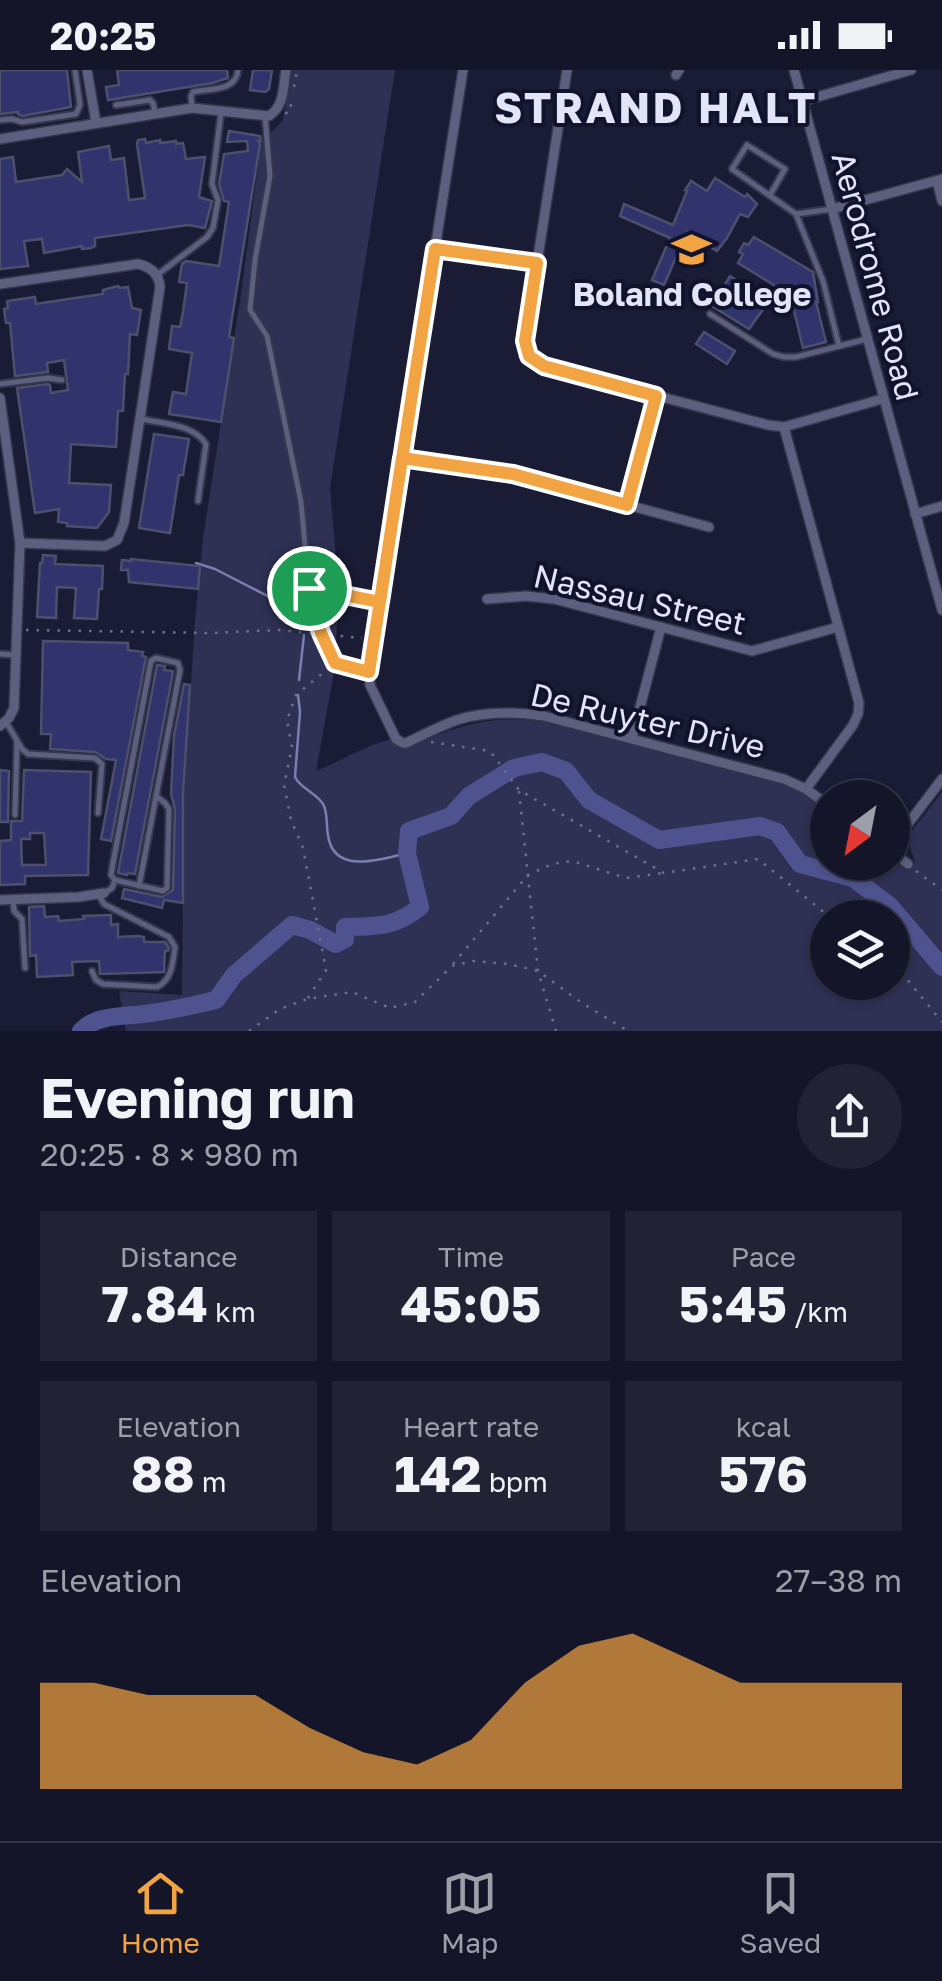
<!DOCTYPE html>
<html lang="en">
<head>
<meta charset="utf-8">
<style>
	body { margin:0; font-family:"Golos Text",sans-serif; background:#212234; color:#f1f3f6; height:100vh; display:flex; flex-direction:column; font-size:38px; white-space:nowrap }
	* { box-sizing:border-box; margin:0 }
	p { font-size:32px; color:#9d9fa8 }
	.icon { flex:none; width:55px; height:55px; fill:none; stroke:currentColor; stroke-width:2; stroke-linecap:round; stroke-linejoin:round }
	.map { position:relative; height:961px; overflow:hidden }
	.sheet { display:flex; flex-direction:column; background:#141528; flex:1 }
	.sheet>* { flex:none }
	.needle { width:65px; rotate:212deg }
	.fabs { position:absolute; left:810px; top:710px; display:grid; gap:20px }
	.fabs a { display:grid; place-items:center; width:100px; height:100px; border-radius:50%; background:#141528; box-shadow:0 2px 8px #0004,0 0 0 2px #333445; font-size:50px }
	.pin { position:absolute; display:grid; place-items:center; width:85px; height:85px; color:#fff; margin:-42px; border:5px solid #fff; border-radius:50%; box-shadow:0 2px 10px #0007 }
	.round { display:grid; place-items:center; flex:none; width:105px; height:105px; border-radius:52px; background:#212234 }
	.summary { display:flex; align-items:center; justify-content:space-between; height:170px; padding:0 40px }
	h1 { font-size:55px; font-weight:700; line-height:75px }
	.figures { display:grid; grid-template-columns:repeat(3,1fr); gap:15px; height:170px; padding:10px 40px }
	.figures div { display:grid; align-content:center; border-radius:0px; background:#212234; text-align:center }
	.figures b { font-size:50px; font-weight:700 }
	.figures small { font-size:28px; font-weight:400 }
	.figures p { font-size:28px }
	.chart { height:280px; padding:20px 40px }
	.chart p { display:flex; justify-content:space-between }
	.chart svg { width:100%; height:180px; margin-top:10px; fill:#f3a442; opacity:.7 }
	.status { display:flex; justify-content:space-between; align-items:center; height:70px; padding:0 50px; background:#141528; direction:ltr }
	.status svg { height:28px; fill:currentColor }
	.tabs { display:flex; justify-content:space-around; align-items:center; height:140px; border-top:2px solid #333445; background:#141528; font-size:28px; color:#9d9fa8 }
	.tabs a { display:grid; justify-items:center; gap:5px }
	.tabs .selected { color:#f3a442 }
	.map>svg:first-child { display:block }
	.green { fill:#2e3154; fill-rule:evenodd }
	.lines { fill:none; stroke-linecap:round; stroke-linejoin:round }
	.stream { stroke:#7a7fae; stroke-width:2.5 }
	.river { stroke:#4e538f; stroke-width:18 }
	.building { fill:#31336c; stroke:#4c506d; stroke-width:2.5; fill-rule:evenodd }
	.service-casing { stroke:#36364c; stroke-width:9 }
	.minor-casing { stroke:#36364c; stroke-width:12 }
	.path { stroke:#6f7188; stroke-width:2.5; stroke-dasharray:2.5 8; stroke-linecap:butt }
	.service { stroke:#5c607e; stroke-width:5 }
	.minor { stroke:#5c607e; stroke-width:9 }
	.route-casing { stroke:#fff; stroke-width:20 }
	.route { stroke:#f3a442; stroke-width:12 }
	.labels { text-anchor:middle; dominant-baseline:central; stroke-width:8; stroke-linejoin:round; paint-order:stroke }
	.street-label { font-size:32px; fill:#e2e5f7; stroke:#11122b }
	.poi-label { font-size:32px; font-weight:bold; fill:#e2e5f7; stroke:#11122b }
	.district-label { font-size:42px; font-weight:bold; letter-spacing:2.5px; fill:#e2e5f7; stroke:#11122b }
</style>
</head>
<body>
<div class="status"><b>20:25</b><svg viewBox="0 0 49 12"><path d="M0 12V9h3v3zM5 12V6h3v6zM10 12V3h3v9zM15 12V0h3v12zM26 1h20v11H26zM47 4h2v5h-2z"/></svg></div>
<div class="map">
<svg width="942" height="961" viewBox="0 0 942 961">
	<rect width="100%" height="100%" fill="#1a1c35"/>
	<path class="green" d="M291 0H395L330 418 339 522 334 602 316 701C336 694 376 669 396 669 403 669 405 673 410 677 457 655 492 644 545 652L785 715 806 725 827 741 828 792H892L893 790 908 801 915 792 907 767 942 722V961H126L119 921 182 925 184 724 195 550 203 468 241 224 261 74 283 50ZM828 848H892V912H828Z"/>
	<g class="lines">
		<g class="stream">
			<path d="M196 493 215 499 289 537 299 547 303 558"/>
			<path d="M299 610 304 565"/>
			<path d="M298 625 300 642 295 707C301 719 315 722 323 734 328 742 326 755 328 765 333 805 380 790 407 783"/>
		</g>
		<path class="river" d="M81 961C97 943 129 947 151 943 173 940 195 935 216 930L234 905 292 855 310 860 336 874 345 869V857C376 856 394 858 420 837L407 783 409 761 451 746 469 726 514 698 542 692 566 701 589 730 659 770 760 756 777 762 800 794 853 808 890 836 942 897"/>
	</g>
	<g class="building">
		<path d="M0 0H67L71 37 22 46 18 44V42L0 44Z"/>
		<path d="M117 0H227L228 8 213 13 108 30 106 17 119 15Z"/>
		<path d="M253 0H272L269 19 265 22 250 20Z"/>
		<path d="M229 61 260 66 261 71H258L260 74 229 267 234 268 221 352 169 344 173 322 186 324 192 283 169 279 172 256 180 257 183 242 187 213 179 212 182 194 186 191 219 196 229 132 224 131 219 114 224 84 248 81 247 71 227 72Z"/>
		<path d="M145 69 146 73 160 70V73L176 71V74L183 73 186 89 205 87 199 127 212 131 205 158 188 155 95 168V176L91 178 82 179V176L44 183 42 169 24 171 28 196 0 199V89L13 87 16 112 62 105 67 99 82 112 78 82 109 76 111 90 124 88 129 130 145 128 137 74 138 70Z"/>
		<path d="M715 108 745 127 747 124 757 134 748 147 740 144 727 168 717 181 687 162 664 215 652 210 670 168 620 146 624 134 673 155 687 121 685 120 691 111 707 121Z"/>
		<path d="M754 167 813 202 818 232H816L826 272 803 278 790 224 779 241 768 234 777 217 738 193 743 184 739 182 744 173 748 175Z"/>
		<path d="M730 206 769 231 749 259 712 236Z"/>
		<path d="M118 216 120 218 128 217 132 238 141 240 137 265 130 264 128 304H125L123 341H118L116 377 71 374 69 413 111 415 109 442 97 458 67 456V453L58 452 59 439 35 443 17 318 48 314 50 315 51 323 68 320 64 290 47 293 48 302 15 306 10 253H6L4 239 8 238 7 231 35 227 36 234 68 229 103 224V220Z"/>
		<path d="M704 262 735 281 727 294 696 274Z"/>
		<path d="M154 364 189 369 183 405H179L170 463 139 458Z"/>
		<path d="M43 485 56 486 55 494 103 496 102 519H99L97 549 74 548 76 518 57 517 56 548 37 547 40 493H42Z"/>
		<path d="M131 489 200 496 198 519 129 512 128 500H121L122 490 131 491Z"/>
		<path d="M43 571 128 573V580L143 582 142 586 146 587 111 771 101 769 116 690 106 689 95 682 50 679 51 664H41Z"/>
		<path d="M157 595 165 596 164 600 173 601 171 613 135 804 128 803 127 805 118 803Z"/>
		<path d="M184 614 190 615 183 724V833L164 830 162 838 122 828 124 819 162 827 173 820 175 739 171 724 174 666Z"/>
		<path d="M0 700 9 701 8 752H0Z"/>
		<path d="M24 700 91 702 88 805 25 806V814L0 815V771L11 770V751H22ZM30 763H44L46 795H22L21 769H30Z"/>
		<path d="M44 836 45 847 58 846 59 851 84 849 83 846 111 845V855L118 854V867L138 866 144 867V872H165L169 878 168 881H165L164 902 100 904 99 891 72 892 73 905 37 907 36 885 30 886 29 837Z"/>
	</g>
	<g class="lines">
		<defs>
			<g id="service">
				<path d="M116 35 150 30 153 33 155 43"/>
				<path d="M192 38 191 26 193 22C210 18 236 22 238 0"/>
				<path d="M265 46 270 106 255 190 250 240 267 266 301 432 309 518 380 532"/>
				<path d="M0 50 12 49 22 52 76 44 80 35 75 0"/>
				<path d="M770 125 785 99 747 75 732 99 796 144 823 211 839 276"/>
				<path d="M796 144 832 139"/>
				<path d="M157 205 207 167 213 158 218 130 212 114 221 43"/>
				<path d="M710 244 773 284 784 287H796L867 269"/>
				<path d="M0 314 48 308 62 310"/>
				<path d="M142 349C164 354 193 354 206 374L198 431"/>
				<path d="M0 584 16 585"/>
				<path d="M6 652 22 679 28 684 95 688 102 694 98 743"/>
				<path d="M15 745 17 673"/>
				<path d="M115 810 163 821 167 818 169 739 165 733 156 726"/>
				<path d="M106 822 112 818 115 810 111 805 113 793 151 591 156 588 178 593 180 600 139 816"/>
				<path d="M13 830 14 841 22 849 25 898"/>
				<path d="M92 901 96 910 103 914 157 917C172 910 173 892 175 877L169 867 104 834 98 824"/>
			</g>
			<g id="minor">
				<path d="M87 0 96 53"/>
				<path d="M463 0 369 601 370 615 396 669 403 673H406C423 665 440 656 457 650 485 641 517 642 544 646L784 709 806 719 828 735"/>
				<path d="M567 0 525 271C525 284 532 292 544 296L768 355 784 357 882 329"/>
				<path d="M794 0 942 540"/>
				<path d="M676 5 679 0"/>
				<path d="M803 31 911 0"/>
				<path d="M0 69 192 38 269 46C285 36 283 16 286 0"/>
				<path d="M937 111 942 131"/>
				<path d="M832 139 942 109"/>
				<path d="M435 179 537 193"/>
				<path d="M0 214 138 194C151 197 159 204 160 217L124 453 117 470 105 476 20 473"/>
				<path d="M0 328 20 473 14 638 9 648 0 656"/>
				<path d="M784 357 859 633 858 644 853 655 806 719"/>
				<path d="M402 388 513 404 709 457"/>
				<path d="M627 435 656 326"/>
				<path d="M915 444 942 436"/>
				<path d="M487 529 526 526 554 529 752 581 838 557"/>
				<path d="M632 668 661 557"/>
				<path d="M892 775 942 709"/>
				<path d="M892 782 908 794"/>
				<path d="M0 830 79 827 104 823"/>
			</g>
		</defs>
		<use href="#service" class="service-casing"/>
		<use href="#minor" class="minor-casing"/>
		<g class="path">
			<path d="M294 17 297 0"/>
			<path d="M285 43H289L292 30"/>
			<path d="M311 525 321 563 335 592"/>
			<path d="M26 560 210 563 279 560 362 568"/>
			<path d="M431 672 490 681 519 720 664 803 758 789 831 848"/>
			<path d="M519 721 538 901 556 961"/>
			<path d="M916 801 942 820"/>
			<path d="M453 894 528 805 552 794 572 791 626 808 663 803"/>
			<path d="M892 897 906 908 942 952"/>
			<path d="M308 928 326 900 303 778 291 750 284 715 292 677 287 650 296 625 335 593 359 599"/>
			<path d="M249 961 280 939 307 929 352 922 390 938 415 932 452 896 473 891 508 894 538 901 582 933 628 961"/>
		</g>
		<use href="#service" class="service"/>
		<use href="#minor" class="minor"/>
	</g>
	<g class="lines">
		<defs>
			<path id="route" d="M309 518 321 563 335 593 369 602C390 461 413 320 435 179L537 193 525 271 529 286 544 296 656 326 627 435 513 404 402 388 380 532 309 518"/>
		</defs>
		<use href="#route" class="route-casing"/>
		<use href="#route" class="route"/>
	</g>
	<defs>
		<symbol id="university-bare" viewBox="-9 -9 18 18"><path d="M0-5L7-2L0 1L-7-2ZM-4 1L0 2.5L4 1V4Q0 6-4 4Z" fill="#f3a442" stroke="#11122b" stroke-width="2.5" paint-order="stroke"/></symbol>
	</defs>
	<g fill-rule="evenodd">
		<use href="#university-bare" x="664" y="152" width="55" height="55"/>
	</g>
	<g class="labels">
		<g class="street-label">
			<text transform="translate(876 206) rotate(75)">Aerodrome Road</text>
			<text transform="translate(640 529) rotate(13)">Nassau Street</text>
			<text transform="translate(648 650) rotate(13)">De Ruyter Drive</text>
		</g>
		<g class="poi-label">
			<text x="692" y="224">Boland College</text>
		</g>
		<g class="district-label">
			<text x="656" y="37">STRAND HALT</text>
		</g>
	</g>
</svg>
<div class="fabs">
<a><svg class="needle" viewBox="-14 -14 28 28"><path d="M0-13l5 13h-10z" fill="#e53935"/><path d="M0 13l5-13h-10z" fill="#9d9fa8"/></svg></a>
<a><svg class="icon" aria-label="layers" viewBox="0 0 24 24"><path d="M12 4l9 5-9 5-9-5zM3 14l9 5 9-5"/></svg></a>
</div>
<div class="pin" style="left:309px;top:518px;background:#1e9e55"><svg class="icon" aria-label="arrive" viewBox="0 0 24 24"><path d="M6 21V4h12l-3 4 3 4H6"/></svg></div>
</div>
<section class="sheet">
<div class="summary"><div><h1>Evening run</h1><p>20:25 · 8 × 980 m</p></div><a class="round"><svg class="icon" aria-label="share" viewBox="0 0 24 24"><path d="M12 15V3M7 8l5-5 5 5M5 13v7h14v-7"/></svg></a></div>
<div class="figures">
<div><p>Distance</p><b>7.84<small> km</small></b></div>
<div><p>Time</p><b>45:05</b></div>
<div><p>Pace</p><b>5:45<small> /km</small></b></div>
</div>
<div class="figures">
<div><p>Elevation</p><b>88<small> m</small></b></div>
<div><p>Heart rate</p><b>142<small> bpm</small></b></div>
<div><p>kcal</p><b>576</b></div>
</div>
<div class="chart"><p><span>Elevation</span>27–38 m</p>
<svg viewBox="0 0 160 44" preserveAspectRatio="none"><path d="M0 44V18L10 18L20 21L30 21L40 21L50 29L60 35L70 38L80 32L90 18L100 9L110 6L120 12L130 18L140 18L150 18L160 18V44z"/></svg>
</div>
</section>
<nav class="tabs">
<a class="selected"><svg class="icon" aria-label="home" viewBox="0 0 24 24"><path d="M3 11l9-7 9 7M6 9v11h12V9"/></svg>Home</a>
<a><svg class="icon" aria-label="map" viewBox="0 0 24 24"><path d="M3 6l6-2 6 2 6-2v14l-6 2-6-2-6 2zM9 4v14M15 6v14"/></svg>Map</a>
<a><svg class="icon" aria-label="saved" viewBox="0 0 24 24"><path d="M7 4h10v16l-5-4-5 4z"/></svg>Saved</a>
</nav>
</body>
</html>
